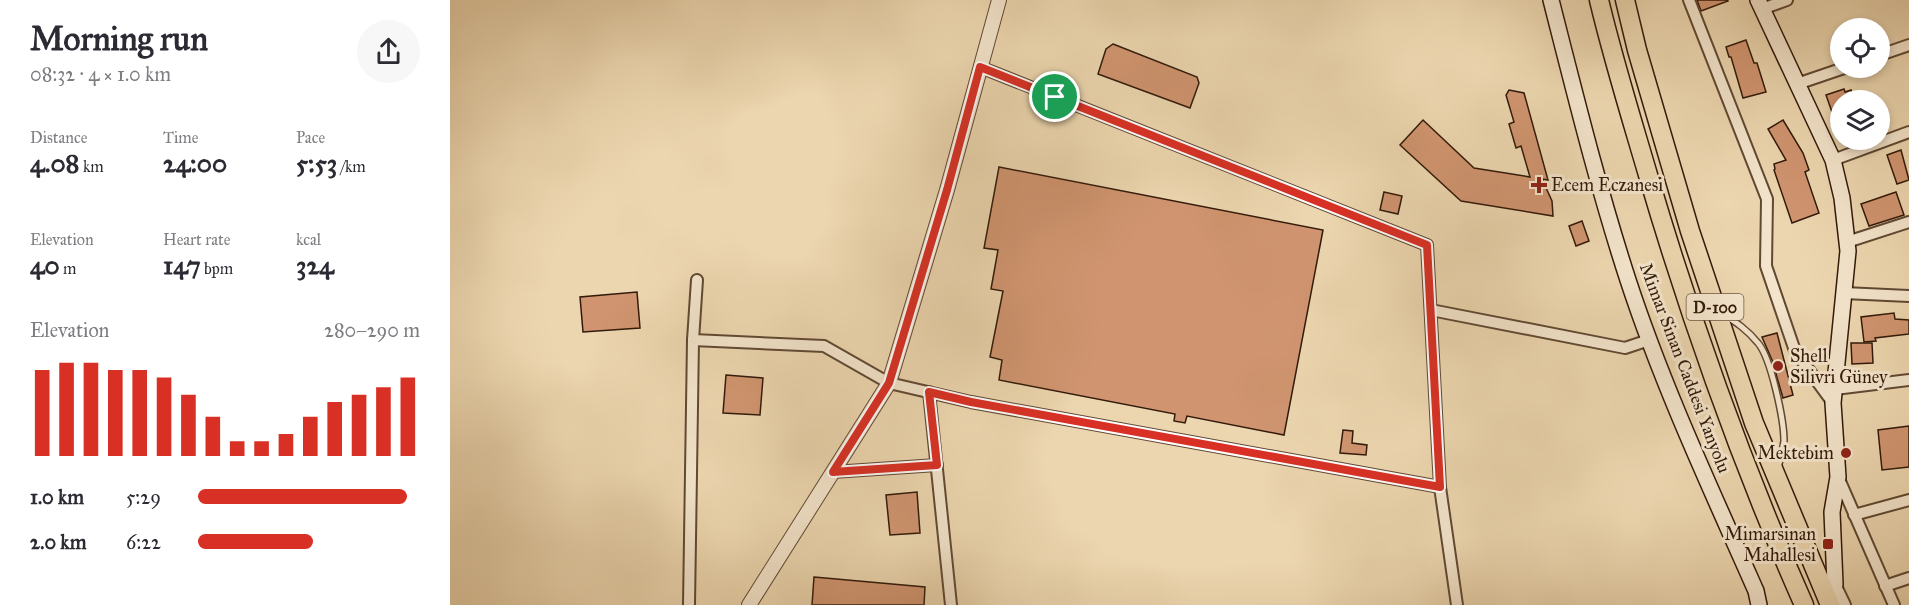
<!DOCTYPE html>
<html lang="en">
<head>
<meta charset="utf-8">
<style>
	body { margin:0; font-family:"IM FELL Great Primer",serif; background:#f7f7f7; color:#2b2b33; height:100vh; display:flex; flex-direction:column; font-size:22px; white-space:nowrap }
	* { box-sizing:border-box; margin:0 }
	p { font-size:20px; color:#7c7c81 }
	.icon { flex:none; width:33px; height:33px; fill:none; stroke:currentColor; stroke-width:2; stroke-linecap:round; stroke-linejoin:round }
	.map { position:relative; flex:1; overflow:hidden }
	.side { display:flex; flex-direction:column; background:#fff; width:450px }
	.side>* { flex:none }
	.tools { position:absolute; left:1380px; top:18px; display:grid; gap:12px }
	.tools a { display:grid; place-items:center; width:60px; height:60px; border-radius:50%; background:#fff; box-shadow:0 3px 9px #0003; font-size:30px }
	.pin { position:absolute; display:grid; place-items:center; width:51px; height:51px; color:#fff; margin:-26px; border:3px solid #fff; border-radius:50%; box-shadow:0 2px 6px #0007 }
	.round { display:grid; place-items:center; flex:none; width:63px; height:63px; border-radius:32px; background:#f7f7f7 }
	.overview { display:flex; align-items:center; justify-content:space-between; height:102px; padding:0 30px }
	h1 { font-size:33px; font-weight:700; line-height:45px }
	.metrics { display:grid; grid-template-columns:repeat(3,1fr); gap:9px; height:102px; padding:6px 30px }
	.metrics div { display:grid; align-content:center }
	.metrics b { font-size:26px; font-weight:700 }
	.metrics small { font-size:16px; font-weight:400 }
	.metrics p { font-size:16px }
	.chart { height:168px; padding:12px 30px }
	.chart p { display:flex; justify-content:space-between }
	.chart svg { width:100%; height:108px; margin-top:6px; stroke:#d93025; stroke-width:6 }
	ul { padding:0 30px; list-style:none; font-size:20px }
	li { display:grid; grid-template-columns:96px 72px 1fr; align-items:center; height:45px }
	li i { height:15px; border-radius:8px; background:#d93025 }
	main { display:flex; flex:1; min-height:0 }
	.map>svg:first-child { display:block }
	.building { fill:#d09570; stroke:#321a0a; stroke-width:1.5 }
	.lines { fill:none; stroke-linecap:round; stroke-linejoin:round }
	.service-casing { stroke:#604933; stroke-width:8 }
	.minor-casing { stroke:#604933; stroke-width:14 }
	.tertiary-casing { stroke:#604933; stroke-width:16 }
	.secondary-casing { stroke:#321a0a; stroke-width:18 }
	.trunk-casing { stroke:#321a0a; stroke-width:21 }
	.service { stroke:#f3e4cb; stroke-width:5 }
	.minor { stroke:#f3e4cb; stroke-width:10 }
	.tertiary { stroke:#f3e4cb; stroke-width:14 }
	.secondary { stroke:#f3e4cb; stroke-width:15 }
	.trunk { stroke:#ecd6af; stroke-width:18 }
	.route-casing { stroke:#fff; stroke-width:12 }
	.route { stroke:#d93025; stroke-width:8 }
	.poi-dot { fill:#8f2418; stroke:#f3e4cb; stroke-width:2 }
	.labels { text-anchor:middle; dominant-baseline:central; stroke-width:6; stroke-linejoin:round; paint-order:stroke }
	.shield { fill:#f3e4cb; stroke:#6c5744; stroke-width:1.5 }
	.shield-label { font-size:16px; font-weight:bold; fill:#321a0a }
	.poi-label { font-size:18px; fill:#321a0a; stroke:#f3e4cb; text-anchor:start }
	.street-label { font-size:18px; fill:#321a0a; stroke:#f3e4cb }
</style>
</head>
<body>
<main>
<section class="side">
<div class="overview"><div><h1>Morning run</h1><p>08:32 · 4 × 1.0 km</p></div><a class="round"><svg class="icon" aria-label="share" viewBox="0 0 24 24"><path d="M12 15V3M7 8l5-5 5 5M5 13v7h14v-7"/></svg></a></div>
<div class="metrics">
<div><p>Distance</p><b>4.08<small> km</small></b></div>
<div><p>Time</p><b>24:00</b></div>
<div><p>Pace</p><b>5:53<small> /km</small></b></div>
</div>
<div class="metrics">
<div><p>Elevation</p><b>40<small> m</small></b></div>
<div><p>Heart rate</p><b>147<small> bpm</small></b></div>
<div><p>kcal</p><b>324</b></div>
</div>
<div class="chart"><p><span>Elevation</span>280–290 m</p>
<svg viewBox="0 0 160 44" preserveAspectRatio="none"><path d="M5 44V9M15 44V6M25 44V6M35 44V9M45 44V9M55 44V12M65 44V19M75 44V28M85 44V38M95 44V38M105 44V35M115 44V28M125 44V22M135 44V19M145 44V16M155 44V12"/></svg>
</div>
<ul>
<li><b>1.0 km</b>5:29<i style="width:94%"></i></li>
<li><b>2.0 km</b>6:22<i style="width:52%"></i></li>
</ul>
</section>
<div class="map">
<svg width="1459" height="605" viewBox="0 0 1459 605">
	<rect width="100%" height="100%" fill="#ecd6af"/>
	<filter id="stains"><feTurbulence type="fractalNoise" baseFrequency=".00333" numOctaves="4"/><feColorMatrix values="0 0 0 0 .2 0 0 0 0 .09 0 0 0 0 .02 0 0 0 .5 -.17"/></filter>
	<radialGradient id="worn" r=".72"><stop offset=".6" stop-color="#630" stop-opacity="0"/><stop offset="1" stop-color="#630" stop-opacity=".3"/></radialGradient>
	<g class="building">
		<path d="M1247 0H1277L1278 1 1251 11Z"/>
		<path d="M1296 40 1304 63H1307L1316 92 1293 98 1281 57H1279L1276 47Z"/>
		<path d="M663 44 747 77 749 83 740 108 648 74 656 49Z"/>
		<path d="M1394 89 1395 92 1401 90 1404 98 1399 100H1390V112L1383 115 1376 95Z"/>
		<path d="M1059 90 1074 93 1098 180 1092 179 1102 201 1103 216 1011 201 950 145 973 120 1024 168 1080 177 1071 146 1066 148 1059 124 1064 122 1056 95Z"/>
		<path d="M1333 120 1353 153 1359 170 1355 172 1369 213 1342 223 1324 170 1325 169 1324 164 1336 160 1318 129Z"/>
		<path d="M1451 150 1459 180 1447 184 1437 155Z"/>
		<path d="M549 167 873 230 834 435 737 416 735 423 724 421 725 414 549 380 552 360 540 357 553 291 541 289 548 250 534 248Z"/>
		<path d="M934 192 952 196 948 214 930 210Z"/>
		<path d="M1446 192 1454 215 1419 226 1411 204Z"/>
		<path d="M1132 221 1139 241 1126 246 1119 226Z"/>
		<path d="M187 292 190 328 133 332 130 297Z"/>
		<path d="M1444 313 1445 319 1459 320V334L1425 338 1426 341 1414 342 1411 317Z"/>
		<path d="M1327 333 1343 395 1333 398 1322 360 1312 337Z"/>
		<path d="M1401 343H1422L1423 363 1402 364Z"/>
		<path d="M276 375 313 378 310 415 273 413Z"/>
		<path d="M1459 426V467L1432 470 1428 430Z"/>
		<path d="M893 430 903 431 902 443 917 445 916 455 890 453Z"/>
		<path d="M467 492 470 533 440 535 436 495Z"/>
		<path d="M364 577 475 587 474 605H362Z"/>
	</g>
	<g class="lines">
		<defs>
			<path id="service" d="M1272 315C1285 320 1299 332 1308 343 1321 358 1334 420 1334 441 1333 450 1330 459 1328 468"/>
			<g id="minor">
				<path d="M1239 0 1317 199 1316 266 1345 351 1383 403"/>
				<path d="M1312 9 1337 0"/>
				<path d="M1430 55 1459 45"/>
				<path d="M530 67 977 245 990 487 1007 605"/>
				<path d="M1347 84 1394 68"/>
				<path d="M1383 160 1459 132"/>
				<path d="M1397 242 1459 222"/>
				<path d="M1394 293 1459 296"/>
				<path d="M981 310 1175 348 1199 340"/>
				<path d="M243 340 374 346 439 383 521 402 990 487"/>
				<path d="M1385 389 1459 380"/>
				<path d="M479 392 501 605"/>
				<path d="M383 472 487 465"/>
				<path d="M1389 479 1444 605"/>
				<path d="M1404 515 1459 500"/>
				<path d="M1385 584 1395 605"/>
				<path d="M1435 586 1459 578"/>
				<path d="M239 605 243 340 247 280"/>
			</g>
			<path id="tertiary" d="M299 605 439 383 497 190 549 0"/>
			<g id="secondary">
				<path d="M1101 0C1125 94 1148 188 1178 280 1213 387 1261 489 1306 591L1309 605"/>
				<path d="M1308 0 1383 160 1392 198 1398 251 1383 403 1388 477 1382 512 1385 584 1382 605"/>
			</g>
			<g id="trunk">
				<path d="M1149 0C1163 59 1181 117 1198 175 1241 321 1292 465 1354 605"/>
				<path d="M1175 0 1187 50 1240 231 1304 423 1380 605"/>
			</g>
		</defs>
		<use href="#service" class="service-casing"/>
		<use href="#minor" class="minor-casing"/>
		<use href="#tertiary" class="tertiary-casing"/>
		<use href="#secondary" class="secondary-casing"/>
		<use href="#trunk" class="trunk-casing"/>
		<use href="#service" class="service"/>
		<use href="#minor" class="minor"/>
		<use href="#tertiary" class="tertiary"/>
		<use href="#secondary" class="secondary"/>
		<use href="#trunk" class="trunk"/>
	</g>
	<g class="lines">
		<defs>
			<path id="route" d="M530 67 977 245 990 487 521 402 479 392 487 465 383 472 439 383 497 190Z"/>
		</defs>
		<use href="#route" class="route-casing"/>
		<use href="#route" class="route"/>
	</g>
	<g class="poi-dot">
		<path d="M1086 176h6v6h6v6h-6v6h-6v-6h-6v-6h6z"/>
		<circle cx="1328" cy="366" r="6"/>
		<circle cx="1396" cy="453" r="6"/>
		<rect x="1372" y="538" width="12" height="12" rx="3"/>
	</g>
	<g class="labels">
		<rect class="shield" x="1236.5" y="294" width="57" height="26" rx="4.5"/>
		<g class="shield-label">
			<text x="1265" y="307">D-100</text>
		</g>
		<g class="poi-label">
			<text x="1101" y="185">Ecem Eczanesi</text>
			<text x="1340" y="356">Shell<tspan x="1340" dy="21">Silivri Güney</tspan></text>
			<text x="1384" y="453" text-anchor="end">Mektebim</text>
			<text x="1366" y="534" text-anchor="end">Mimarsinan<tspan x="1366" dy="21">Mahallesi</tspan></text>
		</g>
		<g class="street-label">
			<text transform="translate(1235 368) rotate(69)">Mimar Sinan Caddesi Yanyolu</text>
		</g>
	</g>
	<rect width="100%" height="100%" filter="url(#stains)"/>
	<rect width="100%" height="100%" fill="url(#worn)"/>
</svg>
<div class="tools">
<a><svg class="icon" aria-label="locate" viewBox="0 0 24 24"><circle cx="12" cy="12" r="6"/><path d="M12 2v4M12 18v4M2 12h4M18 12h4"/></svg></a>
<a><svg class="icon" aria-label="layers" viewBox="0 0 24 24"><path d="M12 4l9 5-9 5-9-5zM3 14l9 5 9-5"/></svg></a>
</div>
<div class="pin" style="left:605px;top:97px;background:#1e9e55"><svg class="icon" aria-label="arrive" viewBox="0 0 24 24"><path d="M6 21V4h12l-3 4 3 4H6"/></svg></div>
</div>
</main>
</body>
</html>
